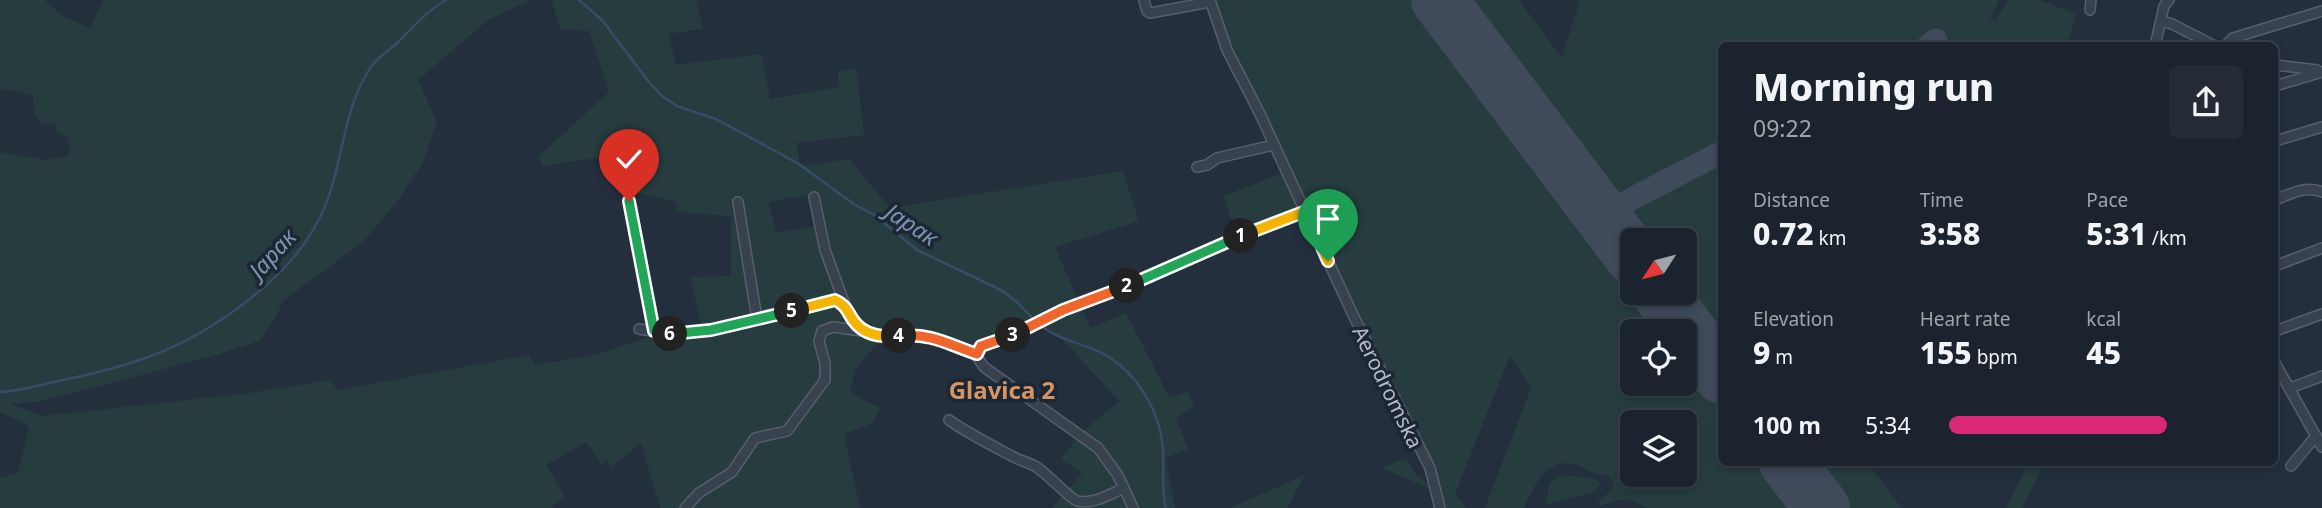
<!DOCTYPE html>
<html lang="en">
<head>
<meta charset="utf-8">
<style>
	body { margin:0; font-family:"Noto Sans",sans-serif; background:#242b36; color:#f1f3f6; height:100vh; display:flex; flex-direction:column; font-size:26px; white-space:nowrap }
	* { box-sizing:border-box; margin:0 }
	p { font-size:23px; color:#a0a4aa }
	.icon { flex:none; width:38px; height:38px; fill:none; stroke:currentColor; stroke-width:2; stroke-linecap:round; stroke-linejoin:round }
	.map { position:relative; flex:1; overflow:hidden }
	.details { position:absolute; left:1718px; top:42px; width:560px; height:424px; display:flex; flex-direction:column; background:#1b232e; border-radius:10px; box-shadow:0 4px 10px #0003,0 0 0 2px #39404a }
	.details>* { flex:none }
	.needle { width:46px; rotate:234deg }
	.fabs { position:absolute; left:1620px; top:228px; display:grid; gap:14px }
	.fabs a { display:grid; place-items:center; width:77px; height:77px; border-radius:10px; background:#1b232e; box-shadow:0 4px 10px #0003,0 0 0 2px #39404a; font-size:35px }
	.pin { position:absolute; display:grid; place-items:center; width:60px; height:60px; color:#fff; margin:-72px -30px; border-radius:50% 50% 50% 0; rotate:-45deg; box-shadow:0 0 7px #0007 }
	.pin .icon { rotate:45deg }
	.km { position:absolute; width:35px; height:35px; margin:-18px; border-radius:50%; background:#222; color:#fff; font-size:19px; line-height:35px; text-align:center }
	.round { display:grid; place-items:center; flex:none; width:74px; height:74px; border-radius:10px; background:#242b36 }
	.overview { display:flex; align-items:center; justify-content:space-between; height:119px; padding:0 35px }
	h1 { font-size:38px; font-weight:800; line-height:52px }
	.stats { display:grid; grid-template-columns:repeat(3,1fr); gap:10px; height:119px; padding:7px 35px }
	.stats div { display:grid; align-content:center }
	.stats b { font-size:30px; font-weight:800 }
	.stats small { font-size:19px; font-weight:400 }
	.stats p { font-size:19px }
	ul { padding:0 35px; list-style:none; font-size:23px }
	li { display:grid; grid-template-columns:112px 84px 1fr; align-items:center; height:52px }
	li i { height:18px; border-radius:9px; background:#db2777 }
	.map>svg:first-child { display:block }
	.green { fill:#263c3f; fill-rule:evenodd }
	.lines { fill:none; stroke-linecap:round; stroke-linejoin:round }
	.stream { stroke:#394c67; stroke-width:2.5 }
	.taxiway { stroke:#3f4a5a; stroke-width:23 }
	.runway { stroke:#3f4a5a; stroke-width:56 }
	.street-casing { stroke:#565f6c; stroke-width:12 }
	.street { stroke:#38414e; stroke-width:9 }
	.split-1-casing { stroke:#fff; stroke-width:14 }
	.split-2-casing { stroke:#fff; stroke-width:14 }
	.split-3-casing { stroke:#fff; stroke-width:14 }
	.split-4-casing { stroke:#fff; stroke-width:14 }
	.split-5-casing { stroke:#fff; stroke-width:14 }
	.split-6-casing { stroke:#fff; stroke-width:14 }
	.split-7-casing { stroke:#fff; stroke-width:14 }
	.split-1 { stroke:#f5b400; stroke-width:9 }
	.split-2 { stroke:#22a559; stroke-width:9 }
	.split-3 { stroke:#f0652b; stroke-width:9 }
	.split-4 { stroke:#f0652b; stroke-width:9 }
	.split-5 { stroke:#f5b400; stroke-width:9 }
	.split-6 { stroke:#22a559; stroke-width:9 }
	.split-7 { stroke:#22a559; stroke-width:9 }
	.labels { text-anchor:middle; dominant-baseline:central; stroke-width:7; stroke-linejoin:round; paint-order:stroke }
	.street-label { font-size:21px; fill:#b4bcc9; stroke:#1d2633 }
	.water-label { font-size:23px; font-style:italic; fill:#7c92b1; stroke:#1d2633 }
	.quarter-label { font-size:24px; font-weight:bold; fill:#d59563; stroke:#1d2633 }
</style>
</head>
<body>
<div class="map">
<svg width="2322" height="508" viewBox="0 0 2322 508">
	<rect width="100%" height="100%" fill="#242f3e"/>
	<g class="green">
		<path d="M0 0H45L64 17 90 28 103 0H530L487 21 418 80 437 122 423 162 396 203 363 242 284 300 274 320 259 341 213 356 42 401 11 404 43 416 250 393 330 380 338 390 529 355 535 365 595 355 645 338 669 340 704 336 690 277 731 276V216L677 212 676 202 619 189 615 155 542 166 539 156 609 92 589 31 561 29 551 0H696L703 29 668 34 676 65 762 54 770 99 839 87 838 72 856 68 864 135 796 143 801 166 849 159 890 208 1123 171 1139 221 1055 247 1090 328 1126 313 1170 398 1188 392 1194 406 1176 418 1188 449 1165 458 1175 508H1052L1082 473 1061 459 1081 433 1119 401 1061 338 1033 323C1022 329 972 350 962 347 950 344 940 336 927 333 909 329 892 338 874 333 837 323 827 226 817 193L769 202 776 233 817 226C821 251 837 310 856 327 863 333 872 336 881 339L855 370 850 392 880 408 873 423 844 434 860 508H660L641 443 610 468 607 460 602 465 586 442 546 465 565 497 553 506V508H0V478L18 473 29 429 22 422 0 412V152L46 160 66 157 70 153 68 137 57 132 55 125 41 123 35 116 33 96 0 88Z"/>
		<path d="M1213 0H1519L1562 58 1580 0H1999L1990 18 1995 21 2008 0H2040L2076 14 2068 45 1722 46V462H1867L1902 508H1647C1627 496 1621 499 1601 506L1598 501 1612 490 1613 483 1610 477C1604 474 1600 475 1594 473 1586 471 1580 465 1573 464 1543 458 1535 488 1523 508H1485L1531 388 1510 356 1455 494 1467 508H1443L1437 481 1229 46ZM1633 240H1685V292H1633ZM1633 331H1685V383H1633ZM1633 422H1685V474H1633Z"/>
		<path d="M1283 173 1299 210 1236 236 1224 196Z"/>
		<path d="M1406 458 1416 474 1428 485V488L1382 468Z"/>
		<path d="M2029 462H2045L2022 508H2006Z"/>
		<path d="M1305 475 1287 508H1230Z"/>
		<path d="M1564 475 1595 479 1601 485 1591 493 1546 505 1549 483Z"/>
	</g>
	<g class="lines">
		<g class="stream">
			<path d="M579 0 602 20 649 82 662 96 677 106 716 119 799 164 855 205 873 214 917 250 1001 290 1016 301 1035 321"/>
			<path d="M1040 325C1061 342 1087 343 1109 357 1139 376 1160 413 1163 448 1164 468 1161 489 1166 508"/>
			<path d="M0 392C22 391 46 383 68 379 143 363 190 346 251 298 281 274 305 249 322 213 344 166 341 111 371 67 379 56 389 51 398 42 414 27 426 11 446 0"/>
		</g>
		<g class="taxiway">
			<path d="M1928 46 1936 40"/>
			<path d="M1602 217 1635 197 1722 152"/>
		</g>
		<g class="runway">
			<path d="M1439 0 1633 257"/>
			<path d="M1659 292 1722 376"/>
			<path d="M1787 462 1822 508"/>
		</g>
		<defs>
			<g id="street">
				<path d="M1144 0 1147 11 1150 13 1210 2"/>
				<path d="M1210 0 1227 50 1259 112 1354 317 1430 468 1440 508"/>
				<path d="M2090 10 2091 0"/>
				<path d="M2162 21 2172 24 2215 46"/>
				<path d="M2155 46 2164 6 2169 0"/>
				<path d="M2225 46 2233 38 2322 11"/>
				<path d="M2275 65 2317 70"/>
				<path d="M2275 86 2322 72"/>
				<path d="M2275 141 2322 127"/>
				<path d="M1197 167 1207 165 1217 158 1274 145"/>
				<path d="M814 197 825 250 845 305"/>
				<path d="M2275 200C2290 194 2306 185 2322 192"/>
				<path d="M629 201 654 331"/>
				<path d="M738 202 757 319"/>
				<path d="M2275 266 2322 248"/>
				<path d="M639 329 676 335 711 330 835 300C852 309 851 325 870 333 886 341 903 334 919 335 940 336 958 348 977 354"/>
				<path d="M2275 331 2322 314"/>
				<path d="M2275 363 2322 447"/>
				<path d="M2290 388 2322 376"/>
				<path d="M949 420C969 434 989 444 1010 455 1018 460 1027 462 1035 466 1047 473 1070 499 1077 501 1093 505 1110 494 1124 488L1133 508"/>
				<path d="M2291 466 2316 436"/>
				<path d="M1124 488 1117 474 1098 448 984 367 977 357 979 348 1028 329 1063 310 1110 293 1220 245 1306 211"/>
				<path d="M685 508 699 493 732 472 755 438 787 431 825 380V363L819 341 822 331 833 327 862 331"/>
			</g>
		</defs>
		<use href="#street" class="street-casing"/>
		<use href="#street" class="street"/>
	</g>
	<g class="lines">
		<defs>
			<path id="split-1" d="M1241 236 1306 211 1328 261"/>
			<path id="split-2" d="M1127 286 1241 236"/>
			<path id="split-3" d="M1013 335 1063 310 1127 286"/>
			<path id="split-4" d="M899 336C932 333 947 344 977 354L981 346 1013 335"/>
			<path id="split-5" d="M792 311 835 300C846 305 847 311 853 320 864 336 882 337 899 336"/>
			<path id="split-6" d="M670 334 711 330 792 311"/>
			<path id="split-7" d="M629 201 654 331 670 334"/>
		</defs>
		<use href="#split-1" class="split-1-casing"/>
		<use href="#split-2" class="split-2-casing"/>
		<use href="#split-3" class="split-3-casing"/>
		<use href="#split-4" class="split-4-casing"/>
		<use href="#split-5" class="split-5-casing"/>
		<use href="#split-6" class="split-6-casing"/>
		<use href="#split-7" class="split-7-casing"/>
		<use href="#split-1" class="split-1"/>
		<use href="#split-2" class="split-2"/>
		<use href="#split-3" class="split-3"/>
		<use href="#split-4" class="split-4"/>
		<use href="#split-5" class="split-5"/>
		<use href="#split-6" class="split-6"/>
		<use href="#split-7" class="split-7"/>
	</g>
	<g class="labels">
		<g class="street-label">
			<text transform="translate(1388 387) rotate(64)">Aerodromska</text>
		</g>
		<g class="water-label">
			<text transform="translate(912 224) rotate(33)">Јарак</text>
			<text transform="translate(272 253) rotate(-48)">Јарак</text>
		</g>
		<g class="quarter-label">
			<text x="1002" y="389">Glavica 2</text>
		</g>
	</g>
</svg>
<div class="fabs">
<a><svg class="needle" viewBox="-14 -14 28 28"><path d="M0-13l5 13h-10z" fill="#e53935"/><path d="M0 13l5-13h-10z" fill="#a0a4aa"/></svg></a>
<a><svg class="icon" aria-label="locate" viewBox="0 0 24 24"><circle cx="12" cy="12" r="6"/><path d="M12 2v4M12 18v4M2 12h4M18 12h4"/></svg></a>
<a><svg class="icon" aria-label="layers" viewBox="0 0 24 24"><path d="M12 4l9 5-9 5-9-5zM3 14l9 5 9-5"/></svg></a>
</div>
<div class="pin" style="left:1328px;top:261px;background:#1e9e55"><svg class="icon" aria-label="arrive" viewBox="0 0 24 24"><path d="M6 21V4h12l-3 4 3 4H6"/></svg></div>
<div class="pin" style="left:629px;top:201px;background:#d93025"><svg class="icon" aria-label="check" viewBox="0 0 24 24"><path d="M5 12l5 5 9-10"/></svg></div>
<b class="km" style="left:1241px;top:236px">1</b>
<b class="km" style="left:1127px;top:286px">2</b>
<b class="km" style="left:1013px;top:335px">3</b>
<b class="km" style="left:899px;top:336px">4</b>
<b class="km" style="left:792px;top:311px">5</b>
<b class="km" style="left:670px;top:334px">6</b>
<section class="details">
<div class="overview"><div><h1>Morning run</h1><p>09:22</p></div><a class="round"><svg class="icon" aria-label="share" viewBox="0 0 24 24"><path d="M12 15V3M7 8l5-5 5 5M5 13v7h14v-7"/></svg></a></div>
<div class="stats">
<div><p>Distance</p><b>0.72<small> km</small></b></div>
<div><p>Time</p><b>3:58</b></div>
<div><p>Pace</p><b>5:31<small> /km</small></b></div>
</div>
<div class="stats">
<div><p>Elevation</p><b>9<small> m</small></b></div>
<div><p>Heart rate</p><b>155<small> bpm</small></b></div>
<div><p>kcal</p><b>45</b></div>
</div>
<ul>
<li><b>100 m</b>5:34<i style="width:74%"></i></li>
</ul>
</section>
</div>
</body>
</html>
